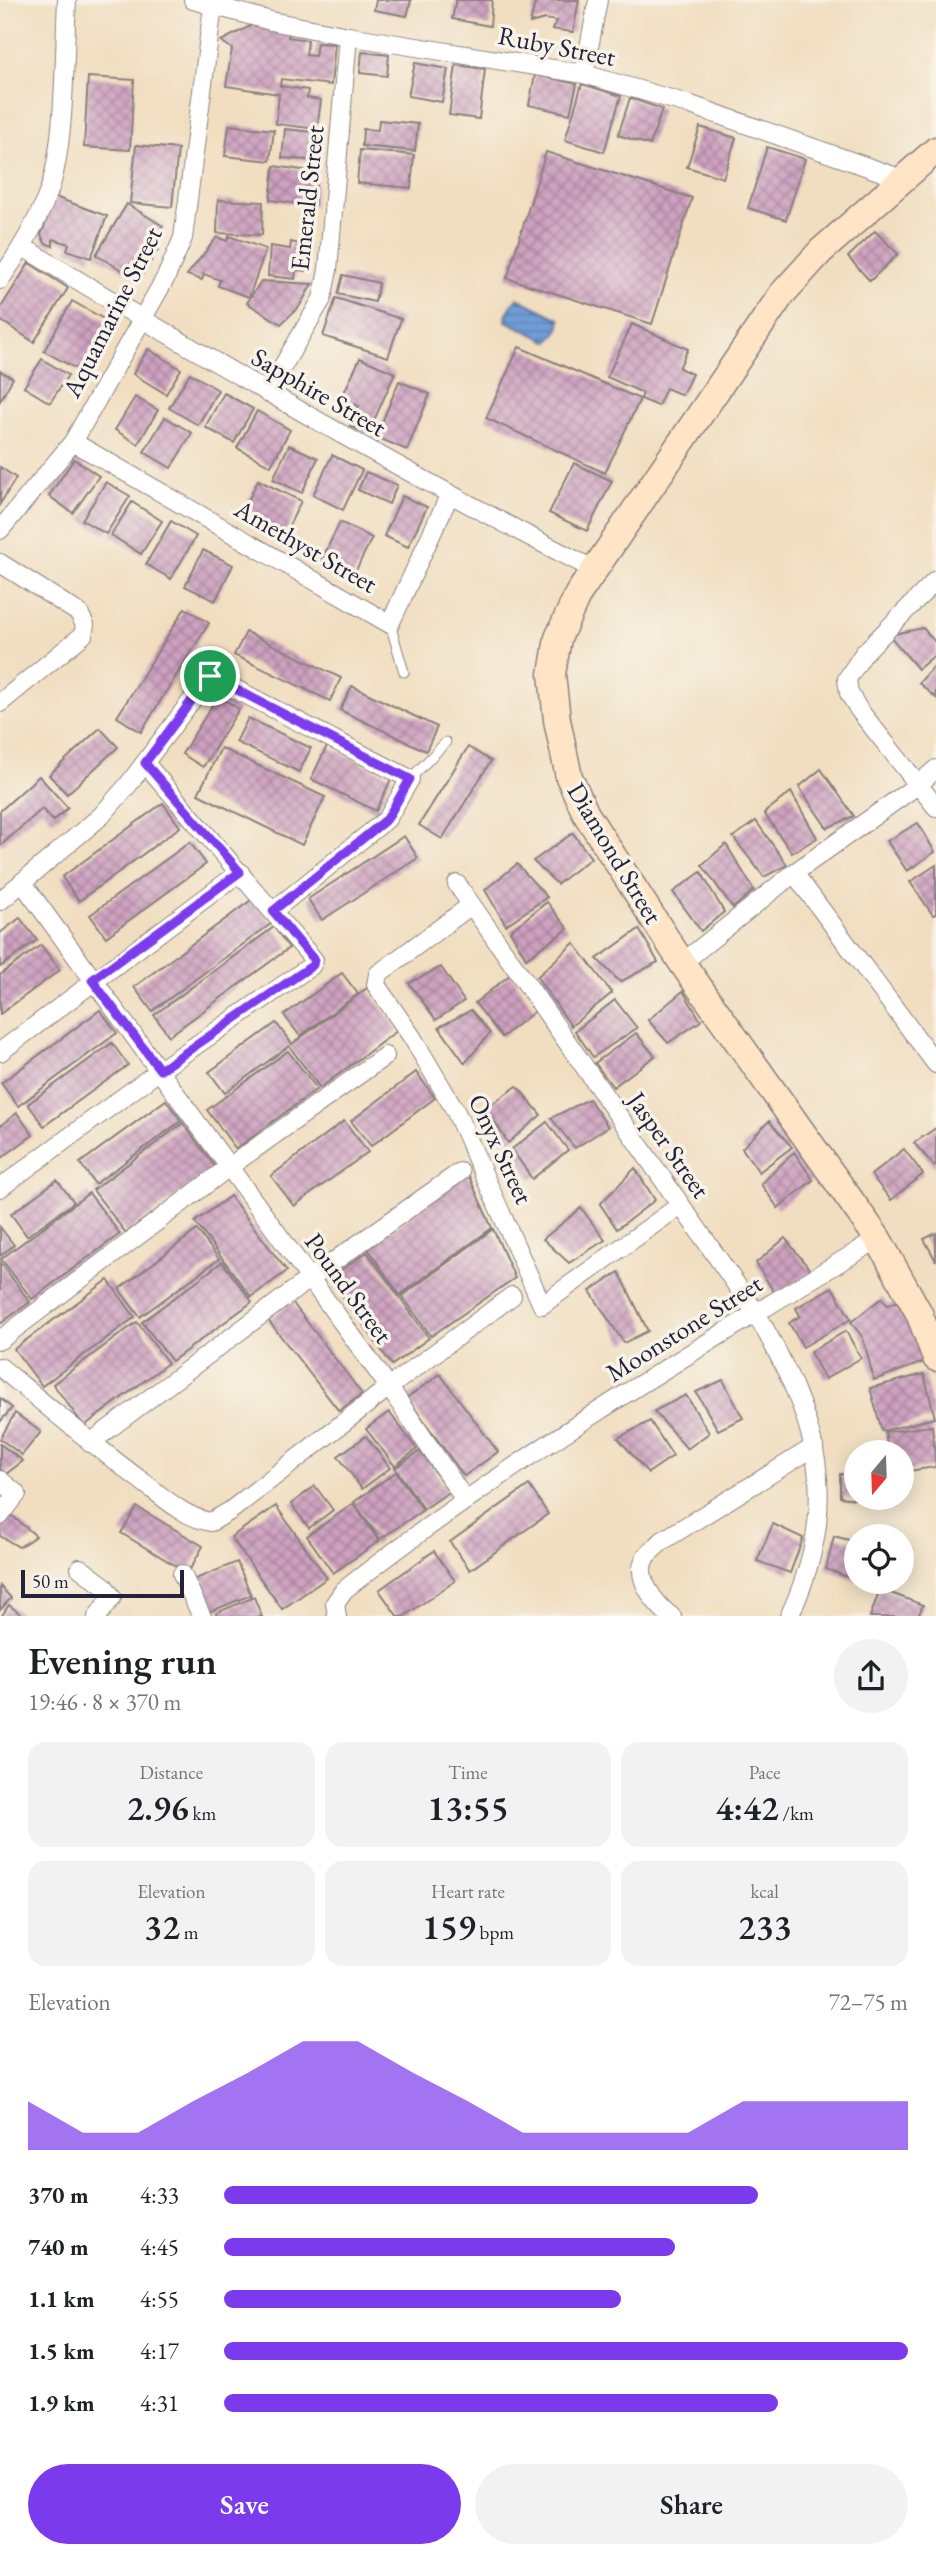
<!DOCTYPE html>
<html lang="en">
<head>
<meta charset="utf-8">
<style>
	body { margin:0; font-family:"EB Garamond",serif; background:#f2f2f2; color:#202124; height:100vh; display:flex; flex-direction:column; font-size:26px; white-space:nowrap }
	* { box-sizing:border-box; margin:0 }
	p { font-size:23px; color:#757577 }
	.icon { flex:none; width:38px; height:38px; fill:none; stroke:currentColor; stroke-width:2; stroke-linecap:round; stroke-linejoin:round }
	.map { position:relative; height:1616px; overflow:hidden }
	.details { display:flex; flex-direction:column; background:#fff; flex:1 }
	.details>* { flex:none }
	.needle { width:46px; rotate:199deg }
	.tools { position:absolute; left:844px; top:1440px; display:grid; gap:14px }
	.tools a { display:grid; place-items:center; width:70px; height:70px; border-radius:50%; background:#fff; box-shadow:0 4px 18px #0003; font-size:35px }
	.scale { position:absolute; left:21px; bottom:18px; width:163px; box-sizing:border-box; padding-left:7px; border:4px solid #22223b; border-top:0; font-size:19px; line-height:24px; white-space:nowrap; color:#22223b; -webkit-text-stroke:5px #f7f3e8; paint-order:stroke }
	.pin { position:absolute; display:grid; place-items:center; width:60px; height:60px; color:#fff; margin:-30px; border:4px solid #fff; border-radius:50%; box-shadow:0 2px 7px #0007 }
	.round { display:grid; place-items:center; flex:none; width:74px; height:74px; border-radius:37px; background:#f2f2f2 }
	.headline { display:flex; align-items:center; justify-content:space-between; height:119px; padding:0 28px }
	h1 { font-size:38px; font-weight:600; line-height:52px }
	.stats { display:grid; grid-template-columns:repeat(3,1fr); gap:10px; height:119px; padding:7px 28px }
	.stats div { display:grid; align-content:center; border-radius:18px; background:#f2f2f2; text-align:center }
	.stats b { font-size:35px; font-weight:600 }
	.stats small { font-size:19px; font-weight:400 }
	.stats p { font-size:19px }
	.chart { height:196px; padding:14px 28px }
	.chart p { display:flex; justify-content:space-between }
	.chart svg { width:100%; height:126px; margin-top:7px; fill:#7c3aed; opacity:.7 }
	.cta { display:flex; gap:14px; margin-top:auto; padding:14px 28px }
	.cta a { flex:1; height:80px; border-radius:42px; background:#7c3aed; color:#fff; font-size:28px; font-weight:600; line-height:80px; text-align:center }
	.cta a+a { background:#f2f2f2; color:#202124 }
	ul { padding:0 28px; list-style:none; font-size:23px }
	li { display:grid; grid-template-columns:112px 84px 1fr; align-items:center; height:52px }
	li i { height:18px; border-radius:9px; background:#7c3aed }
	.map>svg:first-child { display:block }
	.water { fill:url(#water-rules); stroke:#48608a; stroke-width:2 }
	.building { fill:url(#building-cross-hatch) }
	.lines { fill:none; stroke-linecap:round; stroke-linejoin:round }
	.lane-casing { stroke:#8a807e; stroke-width:11 }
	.street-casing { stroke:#8a807e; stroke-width:20 }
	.secondary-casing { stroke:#8a807e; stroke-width:29 }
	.lane { stroke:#fff; stroke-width:9 }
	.street { stroke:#fff; stroke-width:18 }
	.secondary { stroke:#ffe4c6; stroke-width:26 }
	.route-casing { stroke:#fff; stroke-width:14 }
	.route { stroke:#7c3aed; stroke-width:9 }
	.labels { text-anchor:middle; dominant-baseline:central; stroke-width:7; stroke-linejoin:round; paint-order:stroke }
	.street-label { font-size:26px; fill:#22223b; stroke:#f7f3e8 }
</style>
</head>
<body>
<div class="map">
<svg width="936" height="1617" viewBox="0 0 936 1617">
	<defs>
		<pattern id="water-rules" width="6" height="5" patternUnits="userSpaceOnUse" patternTransform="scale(1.75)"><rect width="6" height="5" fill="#6f9ed8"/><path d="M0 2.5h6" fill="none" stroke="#5b80b0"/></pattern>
		<pattern id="building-cross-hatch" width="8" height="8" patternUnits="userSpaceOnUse" patternTransform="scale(1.75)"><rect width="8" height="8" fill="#cea1c0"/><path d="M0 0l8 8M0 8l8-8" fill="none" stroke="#a7839d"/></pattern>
	</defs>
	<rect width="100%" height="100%" fill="#f7f3e8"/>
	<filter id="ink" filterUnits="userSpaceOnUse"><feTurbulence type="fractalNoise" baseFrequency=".0143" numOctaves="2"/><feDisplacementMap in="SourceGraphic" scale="14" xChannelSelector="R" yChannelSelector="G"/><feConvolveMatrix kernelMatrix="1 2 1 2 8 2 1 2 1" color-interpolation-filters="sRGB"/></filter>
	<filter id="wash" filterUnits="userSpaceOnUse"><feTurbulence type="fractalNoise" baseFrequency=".00686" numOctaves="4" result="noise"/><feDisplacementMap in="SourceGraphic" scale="28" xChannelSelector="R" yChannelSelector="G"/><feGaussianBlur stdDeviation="1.57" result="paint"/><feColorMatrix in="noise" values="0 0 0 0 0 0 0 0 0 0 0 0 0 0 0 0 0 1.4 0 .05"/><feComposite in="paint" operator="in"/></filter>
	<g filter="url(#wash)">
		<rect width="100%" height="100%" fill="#f1dec0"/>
		<path class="water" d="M517 298 560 319V327L549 342 506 321 507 313Z"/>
		<g id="blocks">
			<g class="building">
				<path d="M376 0H411L407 16 374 10Z"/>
				<path d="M456 0H492L490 26 452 19Z"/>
				<path d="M536 0H579L573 32 552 29 557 21 545 19 530 23Z"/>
				<path d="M252 25 289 32 288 37 308 40 306 55 315 56 317 43 335 44 331 85 281 79 280 86 308 90 307 98 321 100 317 129 276 124 279 94 226 86 232 49 221 41Z"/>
				<path d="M362 52 389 55 387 76 360 73Z"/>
				<path d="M415 63 448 69 442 102 408 96Z"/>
				<path d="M456 65 485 69 479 119 449 115Z"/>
				<path d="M535 75 577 84 570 114 529 105Z"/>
				<path d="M88 77 134 80 130 150 84 147Z"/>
				<path d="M582 84 621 96 604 152 565 140Z"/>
				<path d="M630 98 662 109 650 145 618 135Z"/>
				<path d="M379 120 418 124 415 151 362 146 363 129 378 130Z"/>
				<path d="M229 125 274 130 270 161 225 156Z"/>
				<path d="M700 127 736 138 723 178 687 167Z"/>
				<path d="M285 129 322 133 320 161 282 158Z"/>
				<path d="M136 145 178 149 172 207 130 203Z"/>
				<path d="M767 147 805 159 786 220 748 208Z"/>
				<path d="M360 150 414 155 411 188 357 183Z"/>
				<path d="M546 152 692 198 652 324 507 278Z"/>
				<path d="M274 166 317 172 314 206 270 200Z"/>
				<path d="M55 197 107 216 91 258 67 250 69 244 53 239V246L45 243 41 235Z"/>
				<path d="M218 200 263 202 262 235 217 233Z"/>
				<path d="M127 204 163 226 153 243 158 249 139 280 96 255Z"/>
				<path d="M875 231 898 254 870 281 848 257Z"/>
				<path d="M229 236 266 249 249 297 218 286 220 280 204 274 202 280 187 275 217 237 227 241Z"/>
				<path d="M291 242 308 246 306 271 296 270 295 279 268 276 270 246 290 249Z"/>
				<path d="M29 263 68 288 34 342 0 320V309Z"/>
				<path d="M343 275 379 283 375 302 338 294Z"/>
				<path d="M261 281 312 284 299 307 281 324 247 303Z"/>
				<path d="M336 298 401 319 388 357 323 336Z"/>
				<path d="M72 301 107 321 80 371 44 351Z"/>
				<path d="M632 324 688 349 679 368 692 374 682 395 666 388 658 406 641 399 643 393 607 377Z"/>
				<path d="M519 347 640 399 605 473 486 418Z"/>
				<path d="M148 349 181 369 166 394 133 374Z"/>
				<path d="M360 358 395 373 368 434 350 426 359 406 341 399Z"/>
				<path d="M42 359 68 375 50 403 24 387Z"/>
				<path d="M0 371 13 378 0 401Z"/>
				<path d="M190 373 218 390 198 425 169 408Z"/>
				<path d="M399 381 430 394 407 450 376 437Z"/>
				<path d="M224 393 253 409 234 443 205 427Z"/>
				<path d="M135 397 158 410 138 444 115 430Z"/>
				<path d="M257 411 290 430 271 466 237 448Z"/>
				<path d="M165 417 192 433 171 468 144 452Z"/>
				<path d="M289 445 318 458 302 493 273 479Z"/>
				<path d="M332 455 362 470 343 510 313 495Z"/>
				<path d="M74 459 99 476 73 513 49 496Z"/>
				<path d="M574 463 612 481 587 531 549 513Z"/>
				<path d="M0 467 16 478 0 504Z"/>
				<path d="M366 472 397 485 389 504 358 490Z"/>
				<path d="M258 480 301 501 284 536 241 515Z"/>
				<path d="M106 482 130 496 106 534 82 520Z"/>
				<path d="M402 496 427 507 408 547 384 536Z"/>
				<path d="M132 502 162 521 141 554 111 535Z"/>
				<path d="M171 521 196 536 171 579 146 564Z"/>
				<path d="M340 522 372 538 353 576 321 561Z"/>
				<path d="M203 550 233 565 215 601 185 586Z"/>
				<path d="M185 608 209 623 141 732 117 717Z"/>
				<path d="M923 628 936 643V654L918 669 889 635Z"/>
				<path d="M246 632 341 678 330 701 234 655Z"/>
				<path d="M936 664V698L919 683Z"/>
				<path d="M352 686 437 727 426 751 340 710Z"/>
				<path d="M218 696 239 709 203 767 182 754Z"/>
				<path d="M248 718 311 748 299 772 236 742Z"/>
				<path d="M100 728 118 747 67 794 49 775Z"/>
				<path d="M327 746 392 777 376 811 311 779Z"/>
				<path d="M468 747 491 761 442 839 419 825Z"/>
				<path d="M221 748 325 797 302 845 198 794Z"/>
				<path d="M821 769 854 816 827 828 799 787Z"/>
				<path d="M39 776 68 808 53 821 42 809 0 846V811Z"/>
				<path d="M791 792 817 838 792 853 764 813Z"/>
				<path d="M163 803 180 827 79 901 62 877Z"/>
				<path d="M756 821 787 865 764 877 733 837Z"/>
				<path d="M918 823 935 852 907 871 887 841Z"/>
				<path d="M573 833 591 858 557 884 533 861Z"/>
				<path d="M404 836 418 858 322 920 308 899Z"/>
				<path d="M190 842 206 864 106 937 90 915Z"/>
				<path d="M726 844 754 890 733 908 702 865Z"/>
				<path d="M517 864 547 897 506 925 485 890Z"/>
				<path d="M936 865V914L933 915 910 882Z"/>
				<path d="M701 872 724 912 701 931 673 892Z"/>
				<path d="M254 898 272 923 152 1011 134 987Z"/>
				<path d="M547 902 568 929 526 958 510 931Z"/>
				<path d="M20 918 37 940 0 967V933Z"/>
				<path d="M274 927 289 948 169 1036 154 1015Z"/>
				<path d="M639 929 658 962 620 982 597 959Z"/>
				<path d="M574 943 612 993 571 1026 537 977Z"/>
				<path d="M41 945 60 970 0 1014V975Z"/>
				<path d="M441 967 464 1001 436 1020 409 983Z"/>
				<path d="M342 973 358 994 300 1036 284 1015Z"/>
				<path d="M511 974 535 1011 502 1037 475 1003Z"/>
				<path d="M367 988 398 1030 320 1088 289 1046 225 1093 209 1072 276 1023 292 1044Z"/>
				<path d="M683 991 701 1021 668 1043 648 1020Z"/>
				<path d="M615 1000 637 1028 593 1057 575 1031Z"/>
				<path d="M100 1010 117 1033 18 1106 1 1083Z"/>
				<path d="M471 1010 490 1033 465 1063 439 1027Z"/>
				<path d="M636 1033 655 1056 613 1087 595 1063Z"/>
				<path d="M112 1043 128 1065 44 1126 28 1104Z"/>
				<path d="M288 1051 317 1089 236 1149 207 1110Z"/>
				<path d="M416 1072 435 1098 371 1146 351 1121Z"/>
				<path d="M517 1086 541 1115 508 1143 486 1108Z"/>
				<path d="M589 1099 608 1127 575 1148 551 1118Z"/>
				<path d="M166 1100 181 1121 95 1184 80 1163Z"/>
				<path d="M17 1113 33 1135 0 1159V1126Z"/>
				<path d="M344 1121 368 1152 294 1206 271 1176Z"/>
				<path d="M769 1121 792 1147 759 1172 742 1148Z"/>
				<path d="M547 1122 568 1150 532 1179 512 1149Z"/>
				<path d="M183 1123 215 1167 126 1233 93 1190Z"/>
				<path d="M936 1128V1165L934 1166 914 1143Z"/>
				<path d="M904 1149 923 1174 891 1200 871 1175Z"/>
				<path d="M794 1152 813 1180 778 1208 761 1184Z"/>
				<path d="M635 1168 655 1200 617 1229 600 1204Z"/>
				<path d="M467 1172 492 1228 400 1295 368 1249Z"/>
				<path d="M57 1180 74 1202 27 1236 11 1214Z"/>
				<path d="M89 1193 120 1234 32 1299 1 1259Z"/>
				<path d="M230 1196 287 1271 251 1297 195 1222Z"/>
				<path d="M581 1208 605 1240 569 1263 543 1239Z"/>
				<path d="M0 1227 14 1245 0 1256Z"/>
				<path d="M493 1229 515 1278 431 1336 402 1296Z"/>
				<path d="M197 1230 219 1259 140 1317 119 1289Z"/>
				<path d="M936 1233V1261L924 1239Z"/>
				<path d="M785 1238 812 1272 775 1294 756 1263Z"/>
				<path d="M367 1252 429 1338 392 1365 330 1278Z"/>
				<path d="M0 1262 30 1302 0 1324Z"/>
				<path d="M222 1262 252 1302 172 1361 142 1322Z"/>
				<path d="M619 1272 648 1331 624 1343 590 1291Z"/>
				<path d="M108 1280 135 1317 42 1386 14 1349Z"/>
				<path d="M832 1287 851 1319 803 1347 789 1323 800 1316 796 1308Z"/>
				<path d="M882 1298 887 1305 902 1300 924 1362 874 1380 863 1338 851 1322Z"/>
				<path d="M292 1302 362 1394 339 1411 268 1320Z"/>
				<path d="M137 1322 168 1363 84 1426 53 1384Z"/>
				<path d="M846 1331 861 1358 825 1379 810 1352Z"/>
				<path d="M440 1374 498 1452 464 1476 407 1398Z"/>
				<path d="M924 1374 935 1418 882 1431 870 1388Z"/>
				<path d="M723 1380 743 1418 718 1430 696 1392Z"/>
				<path d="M686 1395 709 1433 687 1449 654 1411Z"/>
				<path d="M0 1398 12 1408 0 1422Z"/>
				<path d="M389 1412 417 1449 395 1466 366 1429Z"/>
				<path d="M15 1413 41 1432 22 1455 0 1439Z"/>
				<path d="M650 1421 673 1456 648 1473 618 1438Z"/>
				<path d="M932 1426 936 1467 901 1472V1452H888L885 1432Z"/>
				<path d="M366 1436 390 1468 362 1489 338 1456Z"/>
				<path d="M0 1444 23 1461 6 1474 0 1469Z"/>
				<path d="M420 1451 449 1492 424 1509 395 1468Z"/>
				<path d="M396 1472 423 1510 380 1539 354 1502Z"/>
				<path d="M840 1474 856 1475V1499L840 1497Z"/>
				<path d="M529 1485 548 1514 470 1570 450 1542Z"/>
				<path d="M315 1486 333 1510 309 1528 291 1504Z"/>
				<path d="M353 1504 379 1541 333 1573 307 1536Z"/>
				<path d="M276 1506 327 1578 282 1609 231 1537Z"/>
				<path d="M137 1507 203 1546 188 1573 121 1533Z"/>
				<path d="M9 1513 36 1536 19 1547 0 1536V1526Z"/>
				<path d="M773 1524 803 1538 790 1573 757 1561Z"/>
				<path d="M834 1536 856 1542V1580L826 1569Z"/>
				<path d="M434 1551 455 1581 403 1617H398L379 1590Z"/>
				<path d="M237 1562 251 1595 207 1613 193 1580Z"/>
				<path d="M0 1586 11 1598 0 1610Z"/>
				<path d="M880 1589 923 1605 918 1617H870Z"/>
				<path d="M254 1597 262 1617H217L216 1613Z"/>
				<path d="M9 1605 24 1617H1Z"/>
			</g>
		</g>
	</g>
	<g filter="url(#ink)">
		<use href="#blocks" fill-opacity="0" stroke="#8a807e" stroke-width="2"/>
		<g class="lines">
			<defs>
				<g id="lane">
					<path d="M390 624 404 672"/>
					<path d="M210 676 212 653"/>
					<path d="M410 779 446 742"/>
				</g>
				<g id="street">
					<path d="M193 0 271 21 348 36 584 74 688 104 902 179"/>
					<path d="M584 74 598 0"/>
					<path d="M23 247C210 361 399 471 595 570"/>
					<path d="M0 280C19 253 37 223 49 191 66 142 64 54 67 0"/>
					<path d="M267 393 322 299 328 270 348 36"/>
					<path d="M73 442 390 624 449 496"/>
					<path d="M0 530 73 442 166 277 183 238 213 6"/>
					<path d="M0 563 79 613 85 625 83 635 0 703"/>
					<path d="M936 580 864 653 847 679 849 693 859 710 936 807"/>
					<path d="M794 873 936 1064"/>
					<path d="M22 882 389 1387 465 1500"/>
					<path d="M457 884 756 1313C817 1421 844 1497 789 1617"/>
					<path d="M0 901 101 816 128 785 210 676 410 779 387 819 273 911"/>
					<path d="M470 906 378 974 376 985 412 1037 455 1110 542 1305 679 1206"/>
					<path d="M682 963 794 873 919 784 936 769"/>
					<path d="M0 1052 240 872"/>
					<path d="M0 1188 160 1070 311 966 314 960 145 763"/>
					<path d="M0 1340 229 1167 385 1056"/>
					<path d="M0 1367C47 1406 93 1445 143 1482 163 1497 185 1518 211 1522L230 1511 389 1387 512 1296"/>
					<path d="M90 1443 309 1279 460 1172"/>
					<path d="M0 1480 17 1494 0 1516"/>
					<path d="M80 1568 104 1586 112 1597 97 1617"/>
					<path d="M182 1574 202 1617"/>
					<path d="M337 1617 335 1603 344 1590C511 1459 696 1349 878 1239"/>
					<path d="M672 1617C656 1605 634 1578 645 1558 649 1552 657 1546 662 1541L814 1447"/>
				</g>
				<path id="secondary" d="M936 150 821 251 782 294 578 594 558 638 552 674 557 720 569 777 586 814 682 963 878 1239 919 1313 936 1358"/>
			</defs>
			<use href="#lane" class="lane-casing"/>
			<use href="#street" class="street-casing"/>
			<use href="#secondary" class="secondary-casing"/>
			<use href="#lane" class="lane"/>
			<use href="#street" class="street"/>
			<use href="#secondary" class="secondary"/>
		</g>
	</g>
	<g class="lines" filter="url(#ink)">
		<defs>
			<path id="route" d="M210 676 410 779 387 819 273 911 314 960 313 965 160 1070 92 980 240 872 145 763Z"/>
		</defs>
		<use href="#route" class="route-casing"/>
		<use href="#route" class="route"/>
	</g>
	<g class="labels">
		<g class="street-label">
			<text transform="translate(557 46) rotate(11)">Ruby Street</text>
			<text transform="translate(307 198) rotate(-84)">Emerald Street</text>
			<text transform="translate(112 312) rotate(-63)">Aquamarine Street</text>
			<text transform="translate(319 392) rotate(30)">Sapphire Street</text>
			<text transform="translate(306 546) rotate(30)">Amethyst Street</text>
			<text transform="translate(615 853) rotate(59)">Diamond Street</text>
			<text transform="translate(669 1145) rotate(55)">Jasper Street</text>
			<text transform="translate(501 1149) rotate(65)">Onyx Street</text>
			<text transform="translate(349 1288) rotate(54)">Pound Street</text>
			<text transform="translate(684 1328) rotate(-32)">Moonstone Street</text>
		</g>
	</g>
</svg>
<div class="tools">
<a><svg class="needle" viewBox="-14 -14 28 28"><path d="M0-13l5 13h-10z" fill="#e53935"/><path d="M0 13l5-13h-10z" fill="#757577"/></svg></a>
<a><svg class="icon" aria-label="locate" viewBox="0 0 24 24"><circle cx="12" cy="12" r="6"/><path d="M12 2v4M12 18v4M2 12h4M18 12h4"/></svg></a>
</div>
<div class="scale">50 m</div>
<div class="pin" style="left:210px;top:676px;background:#1e9e55"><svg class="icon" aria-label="arrive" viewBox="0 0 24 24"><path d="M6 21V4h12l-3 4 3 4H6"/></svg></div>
</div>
<section class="details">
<div class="headline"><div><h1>Evening run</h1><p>19:46 · 8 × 370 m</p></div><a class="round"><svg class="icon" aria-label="share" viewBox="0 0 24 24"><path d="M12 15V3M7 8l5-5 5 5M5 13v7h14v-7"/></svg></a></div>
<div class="stats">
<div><p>Distance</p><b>2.96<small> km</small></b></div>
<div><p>Time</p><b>13:55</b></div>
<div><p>Pace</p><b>4:42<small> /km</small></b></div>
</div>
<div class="stats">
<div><p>Elevation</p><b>32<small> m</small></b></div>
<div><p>Heart rate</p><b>159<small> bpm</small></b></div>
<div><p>kcal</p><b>233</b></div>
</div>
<div class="chart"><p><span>Elevation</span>72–75 m</p>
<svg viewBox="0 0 160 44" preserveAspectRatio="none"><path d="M0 44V27L10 38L20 38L30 27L40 17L50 6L60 6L70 17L80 27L90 38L100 38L110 38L120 38L130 27L140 27L150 27L160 27V44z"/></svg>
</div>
<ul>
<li><b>370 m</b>4:33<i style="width:78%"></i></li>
<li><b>740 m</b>4:45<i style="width:66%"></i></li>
<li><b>1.1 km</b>4:55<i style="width:58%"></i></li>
<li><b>1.5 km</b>4:17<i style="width:100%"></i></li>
<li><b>1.9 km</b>4:31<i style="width:81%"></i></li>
</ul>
<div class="cta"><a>Save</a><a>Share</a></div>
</section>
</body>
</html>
